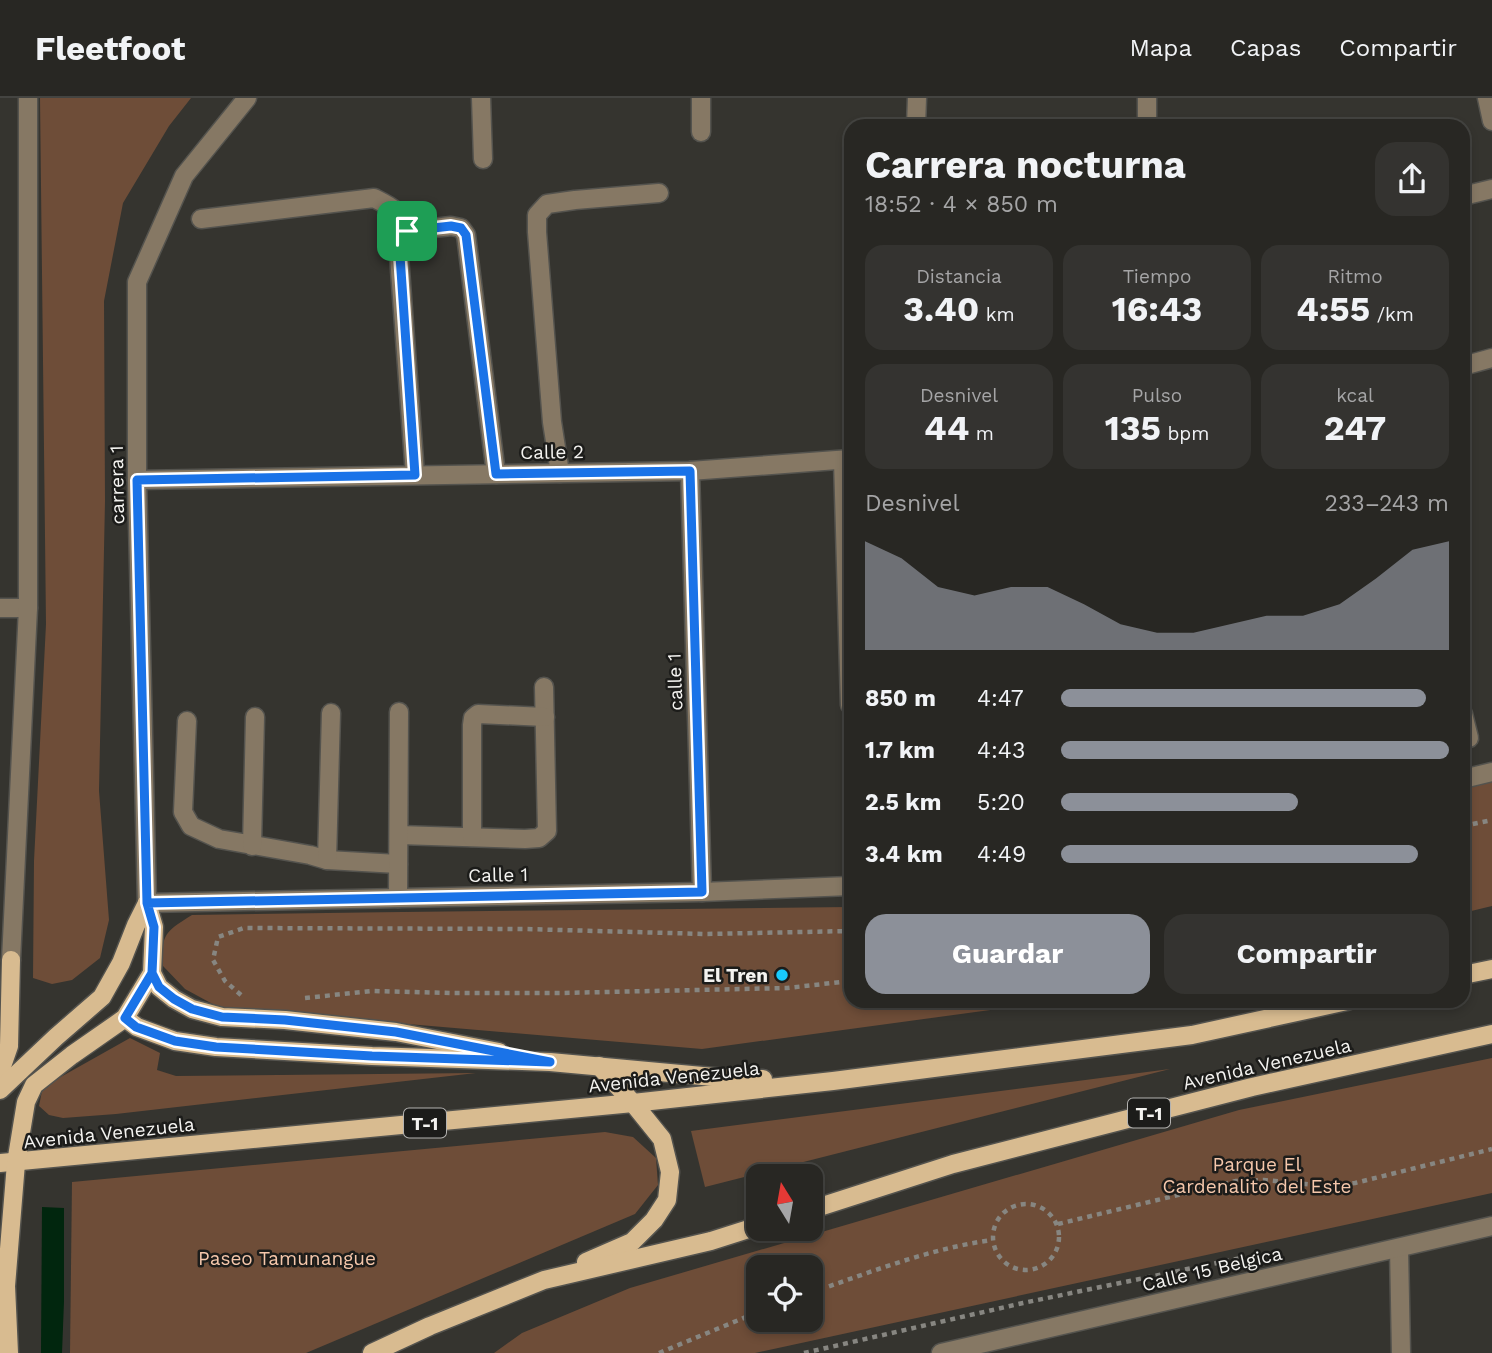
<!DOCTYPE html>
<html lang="es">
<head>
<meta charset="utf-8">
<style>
	body { margin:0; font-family:"Work Sans",sans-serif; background:#343330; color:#f1f3f6; height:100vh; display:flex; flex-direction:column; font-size:26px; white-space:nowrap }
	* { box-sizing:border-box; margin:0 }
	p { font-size:23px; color:#a5a5a6 }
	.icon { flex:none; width:38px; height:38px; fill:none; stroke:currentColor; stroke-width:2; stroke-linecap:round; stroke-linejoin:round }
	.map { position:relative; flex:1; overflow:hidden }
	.details { position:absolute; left:844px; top:21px; width:626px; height:889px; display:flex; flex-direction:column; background:#282723; border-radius:21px; box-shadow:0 4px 10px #0003,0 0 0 2px #444441 }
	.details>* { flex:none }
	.needle { width:46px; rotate:349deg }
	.buttons { position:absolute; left:746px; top:1066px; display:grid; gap:14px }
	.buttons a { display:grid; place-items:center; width:77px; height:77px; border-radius:14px; background:#282723; box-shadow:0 4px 10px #0003,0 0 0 2px #444441; font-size:35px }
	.pin { position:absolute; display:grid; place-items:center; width:60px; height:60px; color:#fff; margin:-30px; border-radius:14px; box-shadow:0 4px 10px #0006 }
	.round { display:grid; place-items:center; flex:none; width:74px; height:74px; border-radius:21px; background:#343330 }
	.head { display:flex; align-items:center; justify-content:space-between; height:119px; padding:0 21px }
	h1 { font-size:38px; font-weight:700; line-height:52px }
	.metrics { display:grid; grid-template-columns:repeat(3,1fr); gap:10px; height:119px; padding:7px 21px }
	.metrics div { display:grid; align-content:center; border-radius:18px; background:#343330; text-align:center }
	.metrics b { font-size:35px; font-weight:700 }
	.metrics small { font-size:19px; font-weight:400 }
	.metrics p { font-size:19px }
	.chart { height:196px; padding:14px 21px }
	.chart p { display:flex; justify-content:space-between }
	.chart svg { width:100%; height:126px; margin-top:7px; fill:#8c9099; opacity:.7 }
	.primary-button { display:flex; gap:14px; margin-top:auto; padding:14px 21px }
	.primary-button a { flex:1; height:80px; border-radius:21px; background:#8c9099; color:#fff; font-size:28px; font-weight:700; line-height:80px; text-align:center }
	.primary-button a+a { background:#343330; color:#f1f3f6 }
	ul { padding:0 21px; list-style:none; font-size:23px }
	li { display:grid; grid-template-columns:112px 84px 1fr; align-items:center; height:52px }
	li i { height:18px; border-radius:9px; background:#8c9099 }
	header { display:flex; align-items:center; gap:42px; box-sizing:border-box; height:98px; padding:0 35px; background:#282723; border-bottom:2px solid #444441 }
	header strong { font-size:33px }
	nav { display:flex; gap:38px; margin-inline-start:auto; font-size:24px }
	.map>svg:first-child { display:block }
	.green { fill:#6e4d38; fill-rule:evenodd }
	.water { fill:#01260e }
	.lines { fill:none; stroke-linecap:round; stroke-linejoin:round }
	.minor-casing { stroke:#54534e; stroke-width:21 }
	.major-casing { stroke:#54534e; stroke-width:21 }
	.path { stroke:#878681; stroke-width:4.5; stroke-dasharray:5 5; stroke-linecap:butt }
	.minor { stroke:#867864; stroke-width:18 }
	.major { stroke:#d8bb90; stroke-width:18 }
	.route-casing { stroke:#fff; stroke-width:14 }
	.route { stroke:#1a73e8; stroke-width:9 }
	.poi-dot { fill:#18cafc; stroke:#1c1c1a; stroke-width:2.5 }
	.labels { text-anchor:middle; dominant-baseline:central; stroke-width:5; stroke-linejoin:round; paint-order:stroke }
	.shield { fill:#1c1c1a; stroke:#b3b2b0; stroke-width:2 }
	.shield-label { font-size:18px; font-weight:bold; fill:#f4f3f0 }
	.street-label { font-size:19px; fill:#f4f3f0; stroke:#1c1c1a }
	.poi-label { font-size:19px; font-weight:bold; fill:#f4f3f0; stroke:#1c1c1a; text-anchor:end }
	.park-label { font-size:19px; fill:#f5c7ab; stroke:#1c1c1a }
</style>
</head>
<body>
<header>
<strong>Fleetfoot</strong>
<nav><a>Mapa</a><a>Capas</a><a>Compartir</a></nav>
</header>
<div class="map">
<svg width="1492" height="1255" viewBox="0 0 1492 1255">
	<rect width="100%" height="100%" fill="#35342f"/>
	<g class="green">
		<path d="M40 0H191L169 28 123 105 104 203 105 403 99 693 109 822 100 860 72 882 52 886 33 880 34 763 46 526Z"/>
		<path d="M1492 684V808L1463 815V691Z"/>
		<path d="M850 809V903H1057L702 951 220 910 185 891 163 868C161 836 165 834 192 817 411 813 631 812 850 809Z"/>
		<path d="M130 940 160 955 157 972 176 978 476 975 116 1016 63 1020 49 1017 39 1008 42 993 50 985Z"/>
		<path d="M1492 960V1095L755 1255H494L522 1235 630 1190 1239 1012ZM758 1169H810V1222H758Z"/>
		<path d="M1170 971 705 1089 691 1033Z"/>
		<path d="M605 1034 633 1039 656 1060 658 1087 635 1116 306 1255H70L72 1084Z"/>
	</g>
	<path class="water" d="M42 1109 64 1110V1203L62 1255H41Z"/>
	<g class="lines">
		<defs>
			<g id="minor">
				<path d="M247 0 184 78 137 184V382L147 805 702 794 850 788"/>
				<path d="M481 0 483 61"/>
				<path d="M1487 0 1492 23"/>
				<path d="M916 28 917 0"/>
				<path d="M1147 28V0"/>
				<path d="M701 34V0"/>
				<path d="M1463 98 1492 91"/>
				<path d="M201 121 374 100C394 110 399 112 407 133"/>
				<path d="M1463 268 1492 260"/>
				<path d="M843 362 850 607"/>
				<path d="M690 373 702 794"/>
				<path d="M560 375 552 324 537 134V117L547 106 575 102 659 95"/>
				<path d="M415 377 399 158 400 144 407 133 451 128 461 130 466 137 496 376"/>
				<path d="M137 382 690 373 850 361"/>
				<path d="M0 510H28"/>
				<path d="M1463 616 1469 640"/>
				<path d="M187 623 183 714 191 728 219 741 310 757 327 762 398 766"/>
				<path d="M1463 681 1492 674"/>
				<path d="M399 737 525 741 539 740 547 733 544 589"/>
				<path d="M472 739V627L473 620 478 616 545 619"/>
				<path d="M252 748 255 619"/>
				<path d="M327 762 331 615"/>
				<path d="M398 800 399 614"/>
				<path d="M11 862 28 510V0"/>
				<path d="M1399 1150 1401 1255"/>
				<path d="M941 1255 1492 1128"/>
			</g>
			<g id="major">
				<path d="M152 875 159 889 174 901 192 911 222 919 285 922 396 934 499 954"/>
				<path d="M1463 877 1492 871"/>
				<path d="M125 920 137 929 175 943 216 949 372 958 550 964 735 981H763"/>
				<path d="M0 974 9 948 11 862"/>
				<path d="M0 992 56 939 102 899 121 865 136 827 147 805"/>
				<path d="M0 1065 633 1005 833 983 1192 937 1347 903"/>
				<path d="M810 1112 953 1066 1252 989 1492 936"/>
				<path d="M586 1164 632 1144 654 1122 667 1102 670 1074 662 1041 633 1005 599 968"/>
				<path d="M9 1255 6 1188 16 1065 26 1004 34 987 72 957 125 920 152 875 154 829 147 805"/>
				<path d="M372 1255 430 1228 544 1182 711 1143 758 1128"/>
			</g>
		</defs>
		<use href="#minor" class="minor-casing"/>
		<use href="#major" class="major-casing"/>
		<g class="path">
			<path d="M1463 728 1492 722"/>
			<path d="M241 897 225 883 213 862 218 839 244 830 524 831 706 836 850 833"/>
			<path d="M305 900 371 893 452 895H561L787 890 850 883"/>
			<circle cx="1026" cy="1139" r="33"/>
			<path d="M1058 1126 1236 1083 1264 1082 1327 1088 1355 1085 1492 1051"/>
			<path d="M810 1195C871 1174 928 1151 992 1142"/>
			<path d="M659 1255 758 1214"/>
			<path d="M804 1255 1023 1205 1241 1160"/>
		</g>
		<use href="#minor" class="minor"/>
		<use href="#major" class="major"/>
	</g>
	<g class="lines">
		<defs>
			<path id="route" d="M407 133 400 144V158L415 377 137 382 147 805 154 829 152 875 125 920 136 929 175 943 216 949 372 958 550 964 396 934 285 922 222 919 192 911 174 901 159 889 152 875 154 829 147 805 702 794 690 373 496 376 466 137 461 130 451 128 407 133"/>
		</defs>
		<use href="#route" class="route-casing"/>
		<use href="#route" class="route"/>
	</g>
	<circle class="poi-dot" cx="782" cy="877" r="7"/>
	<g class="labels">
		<g class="shield">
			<rect x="1128" y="1000.5" width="42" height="29" rx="5"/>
			<rect x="404" y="1010.5" width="42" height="29" rx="5"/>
		</g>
		<g class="shield-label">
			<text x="1149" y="1015">T-1</text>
			<text x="425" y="1025">T-1</text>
		</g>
		<g class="street-label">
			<text transform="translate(552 354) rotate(-1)">Calle 2</text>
			<text transform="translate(117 387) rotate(-91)">carrera 1</text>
			<text transform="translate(675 584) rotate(-92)">calle 1</text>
			<text transform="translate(498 777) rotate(-1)">Calle 1</text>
			<text transform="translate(1267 966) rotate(-13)">Avenida Venezuela</text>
			<text transform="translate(674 979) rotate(-6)">Avenida Venezuela</text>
			<text transform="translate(109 1035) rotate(-6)">Avenida Venezuela</text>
			<text transform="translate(1212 1171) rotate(-13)">Calle 15 Belgica</text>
		</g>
		<g class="poi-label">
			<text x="768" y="877">El Tren</text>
		</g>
		<g class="park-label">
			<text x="1257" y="1066">Parque El<tspan x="1257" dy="22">Cardenalito del Este</tspan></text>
			<text x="287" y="1160">Paseo Tamunangue</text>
		</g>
	</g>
</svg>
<div class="buttons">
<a><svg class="needle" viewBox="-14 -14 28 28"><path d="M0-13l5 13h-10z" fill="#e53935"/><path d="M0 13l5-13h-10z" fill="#a5a5a6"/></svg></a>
<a><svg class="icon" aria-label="locate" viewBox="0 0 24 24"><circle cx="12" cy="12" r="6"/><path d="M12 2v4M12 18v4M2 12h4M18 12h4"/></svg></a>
</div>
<div class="pin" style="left:407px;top:133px;background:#1e9e55"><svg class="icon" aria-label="arrive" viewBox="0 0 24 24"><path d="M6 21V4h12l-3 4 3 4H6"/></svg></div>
<section class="details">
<div class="head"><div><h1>Carrera nocturna</h1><p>18:52 · 4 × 850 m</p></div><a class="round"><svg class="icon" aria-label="share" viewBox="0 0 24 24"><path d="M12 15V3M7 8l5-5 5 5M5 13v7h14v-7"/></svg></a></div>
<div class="metrics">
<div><p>Distancia</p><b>3.40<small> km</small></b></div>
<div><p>Tiempo</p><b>16:43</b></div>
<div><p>Ritmo</p><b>4:55<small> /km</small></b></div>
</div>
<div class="metrics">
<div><p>Desnivel</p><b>44<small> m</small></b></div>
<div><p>Pulso</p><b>135<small> bpm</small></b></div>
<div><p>kcal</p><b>247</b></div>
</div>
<div class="chart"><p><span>Desnivel</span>233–243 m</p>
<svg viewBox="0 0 160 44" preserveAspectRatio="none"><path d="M0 44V6L10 12L20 22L30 25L40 22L50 22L60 28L70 35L80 38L90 38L100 35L110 32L120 32L130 28L140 19L150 9L160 6V44z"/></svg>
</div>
<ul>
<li><b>850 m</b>4:47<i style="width:94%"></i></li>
<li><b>1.7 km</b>4:43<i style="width:100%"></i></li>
<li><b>2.5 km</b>5:20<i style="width:61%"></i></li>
<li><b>3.4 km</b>4:49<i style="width:92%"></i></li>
</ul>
<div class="primary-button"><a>Guardar</a><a>Compartir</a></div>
</section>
</div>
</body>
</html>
